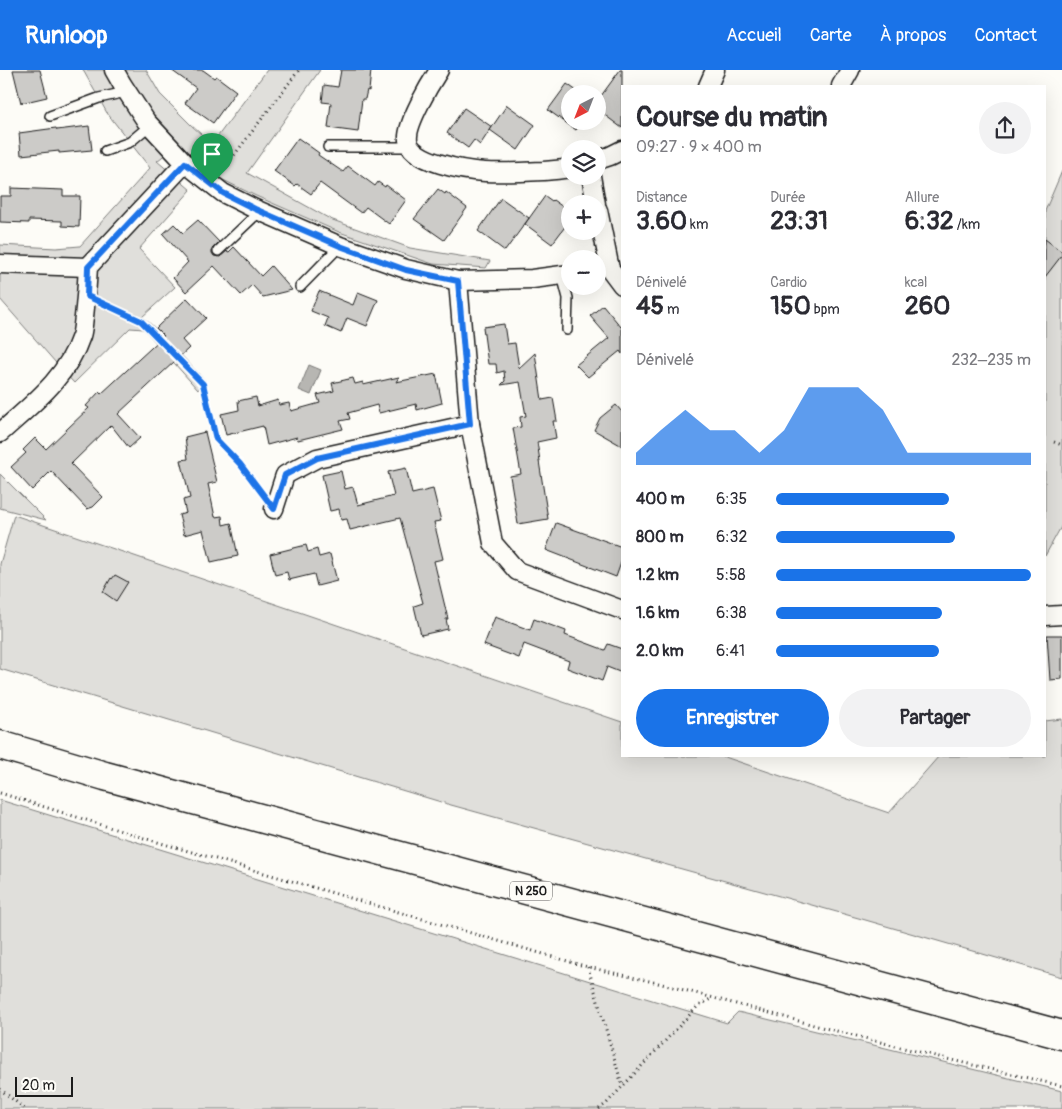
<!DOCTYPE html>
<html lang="fr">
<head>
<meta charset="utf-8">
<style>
	body { margin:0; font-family:Pangolin,sans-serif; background:#f2f2f3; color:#2b2b33; height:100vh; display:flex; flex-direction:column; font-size:19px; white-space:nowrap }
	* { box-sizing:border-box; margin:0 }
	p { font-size:16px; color:#7c7c81 }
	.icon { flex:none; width:28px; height:28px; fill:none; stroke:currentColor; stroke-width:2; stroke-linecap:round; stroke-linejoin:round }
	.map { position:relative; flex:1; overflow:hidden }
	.drawer { position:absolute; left:621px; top:15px; width:425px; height:672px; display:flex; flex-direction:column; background:#fff; border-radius:0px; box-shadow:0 5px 20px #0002 }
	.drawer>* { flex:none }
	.needle { width:32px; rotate:222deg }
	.buttons { position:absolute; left:561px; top:15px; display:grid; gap:10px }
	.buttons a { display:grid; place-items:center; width:45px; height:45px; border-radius:50%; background:#fff; box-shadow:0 5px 20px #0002; font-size:25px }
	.scale { position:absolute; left:15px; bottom:12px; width:58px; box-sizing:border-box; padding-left:5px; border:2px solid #1c1c1c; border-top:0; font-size:14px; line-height:18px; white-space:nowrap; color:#1c1c1c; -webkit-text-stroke:4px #fdfcf7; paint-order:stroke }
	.pin { position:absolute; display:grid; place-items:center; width:42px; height:42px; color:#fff; margin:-51px -21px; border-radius:50% 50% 50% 0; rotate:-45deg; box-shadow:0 0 5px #0007 }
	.pin .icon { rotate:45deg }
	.round { display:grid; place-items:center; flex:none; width:52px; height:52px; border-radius:26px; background:#f2f2f3 }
	.summary { display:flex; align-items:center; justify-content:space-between; height:85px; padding:0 15px }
	h1 { font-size:28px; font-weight:700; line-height:38px }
	.metrics { display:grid; grid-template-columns:repeat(3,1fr); gap:8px; height:85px; padding:5px 15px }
	.metrics div { display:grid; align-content:center }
	.metrics b { font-size:25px; font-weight:700 }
	.metrics small { font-size:14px; font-weight:400 }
	.metrics p { font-size:14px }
	.chart { height:140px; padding:10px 15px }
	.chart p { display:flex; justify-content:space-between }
	.chart svg { width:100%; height:90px; margin-top:5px; fill:#1a73e8; opacity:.7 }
	.primary-button { display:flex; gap:10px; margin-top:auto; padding:10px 15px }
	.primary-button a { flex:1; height:58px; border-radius:30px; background:#1a73e8; color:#fff; font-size:20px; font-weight:700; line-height:58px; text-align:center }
	.primary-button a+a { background:#f2f2f3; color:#2b2b33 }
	ul { padding:0 15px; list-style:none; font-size:16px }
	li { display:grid; grid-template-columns:80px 60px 1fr; align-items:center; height:38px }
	li i { height:12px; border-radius:6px; background:#1a73e8 }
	header { display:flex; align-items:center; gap:30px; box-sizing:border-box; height:70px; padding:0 25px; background:#1a73e8; color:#fff }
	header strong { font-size:24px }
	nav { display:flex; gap:28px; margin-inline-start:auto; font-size:18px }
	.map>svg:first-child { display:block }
	.green { fill:#e0dfdb; stroke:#7e7e7c }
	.water { fill:#b7b6b2; stroke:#797876 }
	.building { fill:#cccbc8; stroke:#1c1c1c }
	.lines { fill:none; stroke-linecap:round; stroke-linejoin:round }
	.service-casing { stroke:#1c1c1c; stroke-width:12 }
	.minor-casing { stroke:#1c1c1c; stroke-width:21 }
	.primary-casing { stroke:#1c1c1c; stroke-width:31 }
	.path { stroke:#1c1c1c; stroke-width:3; stroke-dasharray:1 4; stroke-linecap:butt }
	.service { stroke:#fdfcf7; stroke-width:9 }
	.minor { stroke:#fdfcf7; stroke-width:18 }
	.primary { stroke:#fdfcf7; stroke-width:28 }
	.route-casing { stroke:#fff; stroke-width:10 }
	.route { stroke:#1a73e8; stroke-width:6 }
	.labels { text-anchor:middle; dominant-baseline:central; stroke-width:4; stroke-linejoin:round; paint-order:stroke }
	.shield { fill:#fdfcf7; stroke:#605f5e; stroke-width:1 }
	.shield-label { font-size:12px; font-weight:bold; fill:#1c1c1c }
</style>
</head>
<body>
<header>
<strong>Runloop</strong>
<nav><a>Accueil</a><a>Carte</a><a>À propos</a><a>Contact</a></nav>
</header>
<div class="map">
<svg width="1062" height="1039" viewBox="0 0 1062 1039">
	<rect width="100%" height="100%" fill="#fdfcf7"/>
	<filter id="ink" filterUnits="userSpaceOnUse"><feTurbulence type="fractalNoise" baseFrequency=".02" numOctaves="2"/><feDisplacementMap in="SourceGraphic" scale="10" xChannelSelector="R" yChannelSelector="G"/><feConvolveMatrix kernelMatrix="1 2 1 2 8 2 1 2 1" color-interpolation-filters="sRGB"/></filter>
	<g filter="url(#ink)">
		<g class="green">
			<path d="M83 0H146L160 24 191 55 212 74 267 0H320L247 103 330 149 410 178 490 191 486 198 433 194 339 162 256 126 217 107 178 74 157 91 191 120 139 179 175 217 142 247C165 265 184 289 205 311L198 320 144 259 130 258 74 313 63 301 0 229V175L56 178 80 176 150 98 107 43Z"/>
			<path d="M1062 101V455L1045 486V141Z"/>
			<path d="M0 404 46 450 0 438Z"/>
			<path d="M14 445 622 652V686H722L889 743 939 686H1045V651L1062 649V907L862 849 451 735 0 599V494Z"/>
			<path d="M0 730 727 953 738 942 1062 1021V1039H0Z"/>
		</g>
		<path class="water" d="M309 295 321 300 311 325 299 320Z"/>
		<g class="building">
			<path d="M13 0H40L47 27 21 33Z"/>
			<path d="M171 0H203L214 8 216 6 236 21 213 53 185 33 196 18Z"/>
			<path d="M341 0H371L369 21 367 20 365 29H362L358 62 328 58 331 33 322 32 324 15 338 17Z"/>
			<path d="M620 0H622V58L598 40V30Z"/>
			<path d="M567 14 581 24H570V51H582L576 60 548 40Z"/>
			<path d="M507 35 535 55 518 80 490 60Z"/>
			<path d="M464 38 492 57 480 75 474 70 468 78 447 63Z"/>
			<path d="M89 56 92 80 59 83V81L21 85 19 63 56 58 57 60Z"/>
			<path d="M298 68 319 83 318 85 343 102 348 96 375 116 378 112 385 117 386 115 406 130 389 154 366 137 361 143 320 113 311 124 297 114 295 116 274 101Z"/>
			<path d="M11 118 63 120V126H80L79 157 62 156V151L29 150V153L0 152V126H11Z"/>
			<path d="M438 119 445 124 446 122 467 138 444 170 414 149Z"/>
			<path d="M545 126 552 131 553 130 570 142V150L552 174 525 154Z"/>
			<path d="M501 128 529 148 505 181 478 161Z"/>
			<path d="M198 150 219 172 212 179V183L214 186 220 187 227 181 229 182 234 177 261 206 271 196 292 220 263 227 252 215 241 225 214 196 186 222 173 208 188 192 163 164 174 154 183 163Z"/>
			<path d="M1045 169 1062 182V185L1045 207Z"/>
			<path d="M319 221 353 235 358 222 378 230 367 256 347 248 341 263 325 256 328 248 311 241Z"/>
			<path d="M187 228 206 248 182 270 189 278 118 344 140 368 129 378 111 355 71 394 103 427 93 437 87 439 51 401 32 420 11 397 26 383 23 380 35 368 46 379 89 338 86 336 99 322 101 324 164 266 156 258Z"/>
			<path d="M603 235 621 257 622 256V284L620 281 588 307 576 295 609 268 590 246Z"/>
			<path d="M504 254 507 274 515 273 519 298 535 283 542 330 553 328 557 351H553L556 368 537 372 540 391H539L548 449 518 454 510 406 521 404 513 358 521 357 520 347 526 346 520 312 501 315 505 311 504 301 497 303 496 294H488L483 257Z"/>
			<path d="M436 304 442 333 417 340 416 334 379 343 377 335 348 343 350 349 340 351 343 359 298 370 297 367 267 375 263 356 226 365 221 344 239 340 238 331 256 327 258 336 278 330 279 335 289 333 291 341 320 333 317 325 334 321 332 313 353 308 355 314 363 312V315L399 307 396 312Z"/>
			<path d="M616 335 622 342V376L594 360 600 348Z"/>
			<path d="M205 362 217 412 208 414 215 447 222 446 223 455 231 453 238 486 211 492 203 460 184 465 179 445 186 443 183 430 190 428 181 390 188 389 185 367Z"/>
			<path d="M406 398 412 424 433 419 441 451 434 452 443 489 434 491 448 549H446L448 559 421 565 414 536 423 533 400 448 350 460 347 449 341 450 339 439 330 441 322 405 341 401 345 419 353 417 358 435 394 426 388 402Z"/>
			<path d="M556 453 622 477V490L616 507 546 480Z"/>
			<path d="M306 475 308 482 317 479 319 487 330 484 337 511 317 516 314 504 289 510 287 502 275 505 270 484Z"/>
			<path d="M115 505 128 512 116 531 103 522 111 508 112 509Z"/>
			<path d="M495 547 530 560 534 549 566 561 565 565 605 580 608 574 622 579V603L607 597 602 611 567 598 569 591 524 574 519 588 484 575Z"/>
			<path d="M1047 565H1062V609L1050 610Z"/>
		</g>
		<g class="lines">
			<defs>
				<g id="service">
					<path d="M50 46 99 28 126 22"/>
					<path d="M328 77H411"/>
					<path d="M105 81 130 72 150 55"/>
					<path d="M218 181 260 141"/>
					<path d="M562 205 568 228 567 260"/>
					<path d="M300 217 340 176"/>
				</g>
				<g id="minor">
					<path d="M114 0 122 14 146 51 185 93 223 123 255 139 340 176 406 199 458 211 532 209 570 204"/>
					<path d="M439 0C430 14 406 54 408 70 410 92 467 101 485 102 505 103 524 102 543 101 552 100 561 100 570 98"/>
					<path d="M708 16 715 0"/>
					<path d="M841 16 850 0"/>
					<path d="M598 90 610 86 622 80"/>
					<path d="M591 106 596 134"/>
					<path d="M598 140 610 199 622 215"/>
					<path d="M0 194 88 197"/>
					<path d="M458 211 470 354 493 473 517 501 622 540"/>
					<path d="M0 363C32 334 67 308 81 266 83 260 83 253 84 247 86 230 87 214 88 197L185 93"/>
					<path d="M274 439 285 405 317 388 470 354"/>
					<path d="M1045 546 1062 545"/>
				</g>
				<path id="primary" d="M0 675 105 706 1062 965"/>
			</defs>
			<use href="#service" class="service-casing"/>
			<use href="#minor" class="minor-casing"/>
			<use href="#primary" class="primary-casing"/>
			<g class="path">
				<path d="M222 101 299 0"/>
				<path d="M103 234 141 251 203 314 216 369 240 394 261 422"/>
				<path d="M1054 372 1062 375"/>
				<path d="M0 723 147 769 588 897 658 913 825 958 943 988 1062 1016"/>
				<path d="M588 897 622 1015"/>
				<path d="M0 1019 25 1039"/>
				<path d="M599 1039 606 1034 697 937 712 928"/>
			</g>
			<use href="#service" class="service"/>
			<use href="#minor" class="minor"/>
			<use href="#primary" class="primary"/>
		</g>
	</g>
	<g class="lines" filter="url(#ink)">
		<defs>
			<path id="route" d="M185 93 223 123 255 139 340 176 406 200 458 211 470 354 317 388 285 405 274 439 240 394 216 369 203 314 141 251 87 226 88 197Z"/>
		</defs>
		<use href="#route" class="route-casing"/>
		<use href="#route" class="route"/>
	</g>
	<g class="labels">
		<rect class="shield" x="510" y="811.5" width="42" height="19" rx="4"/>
		<g class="shield-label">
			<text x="531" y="821">N 250</text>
		</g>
	</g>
</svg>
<div class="buttons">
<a><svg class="needle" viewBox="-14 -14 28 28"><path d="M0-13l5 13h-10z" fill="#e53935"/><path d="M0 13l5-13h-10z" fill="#7c7c81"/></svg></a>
<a><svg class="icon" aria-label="layers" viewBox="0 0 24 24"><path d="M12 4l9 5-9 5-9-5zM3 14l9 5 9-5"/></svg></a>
<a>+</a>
<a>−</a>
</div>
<div class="scale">20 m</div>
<div class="pin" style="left:212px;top:114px;background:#1e9e55"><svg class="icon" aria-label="arrive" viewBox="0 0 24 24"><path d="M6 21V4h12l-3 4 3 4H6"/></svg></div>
<section class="drawer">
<div class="summary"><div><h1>Course du matin</h1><p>09:27 · 9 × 400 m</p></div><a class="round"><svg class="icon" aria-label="share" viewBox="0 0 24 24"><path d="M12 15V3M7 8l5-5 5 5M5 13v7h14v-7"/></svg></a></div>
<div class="metrics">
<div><p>Distance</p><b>3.60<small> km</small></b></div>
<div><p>Durée</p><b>23:31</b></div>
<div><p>Allure</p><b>6:32<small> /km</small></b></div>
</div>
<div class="metrics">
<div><p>Dénivelé</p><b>45<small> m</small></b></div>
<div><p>Cardio</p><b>150<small> bpm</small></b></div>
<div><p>kcal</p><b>260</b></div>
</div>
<div class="chart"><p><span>Dénivelé</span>232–235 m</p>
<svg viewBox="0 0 160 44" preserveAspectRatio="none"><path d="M0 44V38L10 27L20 17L30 27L40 27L50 38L60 27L70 6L80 6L90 6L100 17L110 38L120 38L130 38L140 38L150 38L160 38V44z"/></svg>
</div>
<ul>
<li><b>400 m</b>6:35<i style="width:68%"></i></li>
<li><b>800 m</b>6:32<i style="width:70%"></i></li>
<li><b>1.2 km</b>5:58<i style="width:100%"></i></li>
<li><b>1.6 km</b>6:38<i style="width:65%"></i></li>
<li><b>2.0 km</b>6:41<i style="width:64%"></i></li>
</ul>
<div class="primary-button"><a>Enregistrer</a><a>Partager</a></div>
</section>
</div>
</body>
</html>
